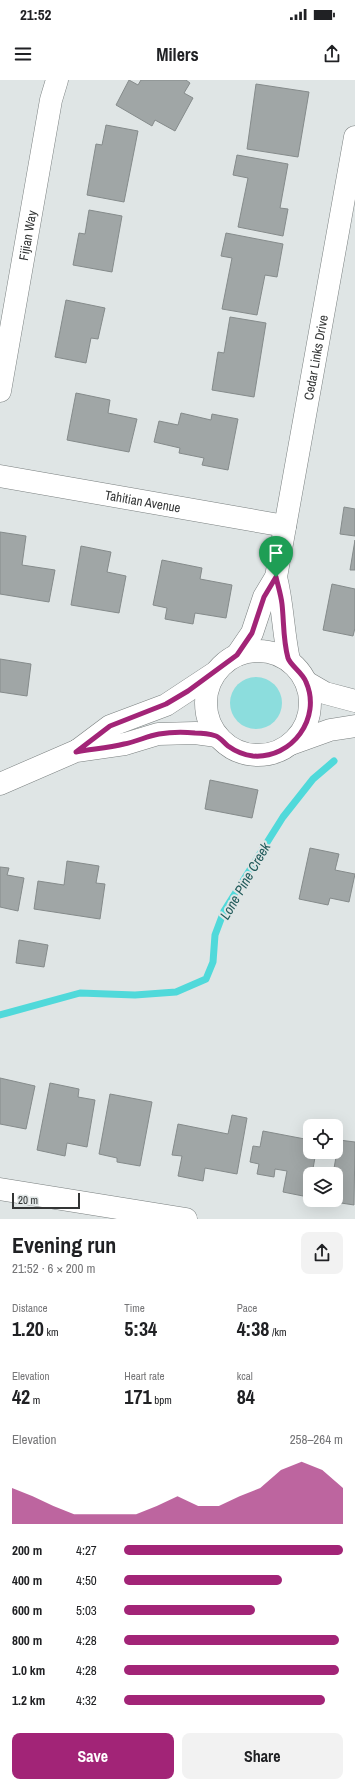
<!DOCTYPE html>
<html lang="en">
<head>
<meta charset="utf-8">
<style>
	body { margin:0; font-family:"Archivo Narrow",sans-serif; background:#f2f2f2; color:#202124; height:100vh; display:flex; flex-direction:column; font-size:15px; white-space:nowrap }
	* { box-sizing:border-box; margin:0 }
	p { font-size:13px; color:#757577 }
	.icon { flex:none; width:22px; height:22px; fill:none; stroke:currentColor; stroke-width:2; stroke-linecap:round; stroke-linejoin:round }
	.map { position:relative; height:1139px; overflow:hidden }
	.sheet { display:flex; flex-direction:column; background:#fff; flex:1 }
	.sheet>* { flex:none }
	.controls { position:absolute; left:303px; top:1039px; display:grid; gap:8px }
	.controls a { display:grid; place-items:center; width:40px; height:40px; border-radius:8px; background:#fff; box-shadow:0 4px 16px #0002; font-size:20px }
	.scale { position:absolute; left:12px; bottom:10px; width:68px; box-sizing:border-box; padding-left:4px; border:2px solid #333535; border-top:0; font-size:11px; line-height:14px; white-space:nowrap; color:#333535; -webkit-text-stroke:3px #dfe5e5; paint-order:stroke }
	.pin { position:absolute; display:grid; place-items:center; width:34px; height:34px; color:#fff; margin:-41px -17px; border-radius:50% 50% 50% 0; rotate:-45deg; box-shadow:0 0 4px #0007 }
	.pin .icon { rotate:45deg }
	.round { display:grid; place-items:center; flex:none; width:42px; height:42px; border-radius:8px; background:#f2f2f2 }
	.headline { display:flex; align-items:center; justify-content:space-between; height:68px; padding:0 12px }
	h1 { font-size:22px; font-weight:700; line-height:30px }
	.metrics { display:grid; grid-template-columns:repeat(3,1fr); gap:6px; height:68px; padding:4px 12px }
	.metrics div { display:grid; align-content:center }
	.metrics b { font-size:20px; font-weight:700 }
	.metrics small { font-size:11px; font-weight:400 }
	.metrics p { font-size:11px }
	.chart { height:112px; padding:8px 12px }
	.chart p { display:flex; justify-content:space-between }
	.chart svg { width:100%; height:72px; margin-top:4px; fill:#a22477; opacity:.7 }
	.cta { display:flex; gap:8px; margin-top:auto; padding:8px 12px }
	.cta a { flex:1; height:46px; border-radius:8px; background:#a22477; color:#fff; font-size:16px; font-weight:700; line-height:46px; text-align:center }
	.cta a+a { background:#f2f2f2; color:#202124 }
	ul { padding:0 12px; list-style:none; font-size:13px }
	li { display:grid; grid-template-columns:64px 48px 1fr; align-items:center; height:30px }
	li i { height:10px; border-radius:5px; background:#a22477 }
	.status { display:flex; justify-content:space-between; align-items:center; height:28px; padding:0 20px; background:#fff; direction:ltr }
	.status svg { height:11px; fill:currentColor }
	header { display:flex; justify-content:space-between; align-items:center; height:52px; padding:0 12px; background:#fff; font-size:18px; font-weight:700 }
	.map>svg:first-child { display:block }
	.green { fill:#8cdddd }
	.lines { fill:none; stroke-linecap:round; stroke-linejoin:round }
	.stream { stroke:#50d9da; stroke-width:7 }
	.building { fill:#a0a6a6; stroke:#858b8b }
	.minor-casing { stroke:#797f7f; stroke-width:23 }
	.tertiary-casing { stroke:#797f7f; stroke-width:23 }
	.minor { stroke:#fff; stroke-width:22 }
	.tertiary { stroke:#fff; stroke-width:22 }
	.route-casing { stroke:#fff; stroke-width:8 }
	.route { stroke:#a22477; stroke-width:5 }
	.labels { text-anchor:middle; dominant-baseline:central; stroke-width:4; stroke-linejoin:round; paint-order:stroke }
	.street-label { font-size:13px; fill:#333535; stroke:#dfe5e5 }
	.water-label { font-size:14px; font-style:italic; fill:#215a5a; stroke:#dfe5e5 }
</style>
</head>
<body>
<div class="status"><b>21:52</b><svg viewBox="0 0 49 12"><path d="M0 12V9h3v3zM5 12V6h3v6zM10 12V3h3v9zM15 12V0h3v12zM26 1h20v11H26zM47 4h2v5h-2z"/></svg></div>
<header><svg class="icon" aria-label="menu" viewBox="0 0 24 24"><path d="M4 6h16M4 12h16M4 18h16"/></svg>Milers<svg class="icon" aria-label="share" viewBox="0 0 24 24"><path d="M12 15V3M7 8l5-5 5 5M5 13v7h14v-7"/></svg></header>
<div class="map">
<svg width="355" height="1139" viewBox="0 0 355 1139">
	<rect width="100%" height="100%" fill="#dfe5e5"/>
	<circle class="green" cx="256" cy="623" r="26"/>
	<g class="lines">
		<path class="stream" d="M0 935 80 913 135 915 176 912 206 899 213 882 215 855 224 831 283 737 313 699 334 681"/>
	</g>
	<g class="building">
		<path d="M129 0 138 5 141 0H186L190 3 184 13 193 18 175 51 155 40 152 46 116 25Z"/>
		<path d="M256 4 309 12 298 77 247 69Z"/>
		<path d="M106 45 138 51 124 122 87 115 96 64 102 65Z"/>
		<path d="M237 75 288 84 280 128 288 129 283 156 238 147 248 98 233 95Z"/>
		<path d="M89 130 122 136 112 192 73 185 79 153 85 154Z"/>
		<path d="M226 153 283 164 277 197 265 195 257 235 222 229 232 178 221 176Z"/>
		<path d="M66 220 105 228 98 259 91 258 86 283 55 277Z"/>
		<path d="M230 237 266 243 254 317 212 310 218 272 224 273Z"/>
		<path d="M76 313 110 320 108 333 137 339 129 372 67 360Z"/>
		<path d="M181 333 211 340 212 334 238 339 228 390 202 385 204 378 179 373 180 368 154 362 159 341 178 345Z"/>
		<path d="M344 427 355 429V456L340 454Z"/>
		<path d="M0 452 26 456 22 485 55 490 49 522 0 514Z"/>
		<path d="M355 460V490H350Z"/>
		<path d="M81 466 111 472 107 492 126 496 119 533 71 525Z"/>
		<path d="M162 480 202 488 200 499 232 505 226 538 195 533 193 544 165 539 167 528 153 525Z"/>
		<path d="M332 504 355 509V548L353 556 323 550Z"/>
		<path d="M0 579 31 584 27 616 0 612Z"/>
		<path d="M210 700 258 710 252 738 205 729Z"/>
		<path d="M310 768 339 774 335 790 355 794 349 822 330 818 328 825 299 819Z"/>
		<path d="M67 781 99 786 96 803 105 804 100 839 34 829 38 801 64 805Z"/>
		<path d="M0 787 9 788 7 795 24 798 18 831 0 827Z"/>
		<path d="M19 860 48 865 44 887 16 883Z"/>
		<path d="M0 998 35 1006 26 1049 0 1044Z"/>
		<path d="M50 1003 79 1009 78 1017 95 1020 87 1067 67 1063 65 1076 37 1070Z"/>
		<path d="M110 1014 152 1022 140 1086 117 1082V1078L99 1074Z"/>
		<path d="M232 1035 247 1038 237 1094 205 1088 203 1101 178 1096 182 1076 172 1075 178 1044 228 1054Z"/>
		<path d="M263 1051 310 1060V1072H316L312 1094H310L308 1117 283 1112 287 1091 275 1089 274 1097 257 1094 259 1084 250 1082 253 1066 260 1067Z"/>
		<path d="M339 1060 355 1062 354 1125 328 1121 336 1120V1094H333Z"/>
	</g>
	<g class="lines">
		<defs>
			<g id="minor">
				<path id="s1" d="M0 311 51 20 57 0"/>
				<path id="s2" d="M0 396 285 446"/>
				<path d="M0 1109 186 1139"/>
			</g>
			<g id="tertiary">
				<path d="M276 497C283 525 283 552 289 580"/>
				<circle cx="258" cy="623" r="52"/>
				<path id="s3" d="M237 575 252 553 264 517 276 497 355 57"/>
				<path d="M306 602 325 613 355 621"/>
				<path d="M291 664 330 650 355 646"/>
				<path d="M78 670 110 646 166 625 216 592"/>
				<path d="M0 704 76 671 125 664 158 654 195 653 217 656"/>
			</g>
		</defs>
		<use href="#minor" class="minor-casing"/>
		<use href="#tertiary" class="tertiary-casing"/>
		<use href="#minor" class="minor"/>
		<use href="#tertiary" class="tertiary"/>
	</g>
	<g class="lines">
		<defs>
			<path id="route" d="M276 497C278 506 281 515 282 524 284 542 283 560 288 578 290 585 303 593 306 602 322 638 292 679 253 676 244 675 235 671 228 666 224 663 221 658 216 656 210 654 202 653 195 653 184 652 171 652 159 654 147 656 136 662 124 664 108 668 92 669 76 672L110 646 166 624 188 611 237 575 252 553 264 517Z"/>
		</defs>
		<use href="#route" class="route-casing"/>
		<use href="#route" class="route"/>
	</g>
	<g class="labels">
		<g class="street-label">
			<text stroke="none"><textPath href="#s1" startOffset="158">Fijian Way</textPath></text>
			<text stroke="none"><textPath href="#s3" startOffset="311">Cedar Links Drive</textPath></text>
			<text stroke="none"><textPath href="#s2" startOffset="145">Tahitian Avenue</textPath></text>
		</g>
		<g class="water-label">
			<text transform="translate(245 801) rotate(-60)">Lone Pine Creek</text>
		</g>
	</g>
</svg>
<div class="controls">
<a><svg class="icon" aria-label="locate" viewBox="0 0 24 24"><circle cx="12" cy="12" r="6"/><path d="M12 2v4M12 18v4M2 12h4M18 12h4"/></svg></a>
<a><svg class="icon" aria-label="layers" viewBox="0 0 24 24"><path d="M12 4l9 5-9 5-9-5zM3 14l9 5 9-5"/></svg></a>
</div>
<div class="scale">20 m</div>
<div class="pin" style="left:276px;top:497px;background:#1e9e55"><svg class="icon" aria-label="arrive" viewBox="0 0 24 24"><path d="M6 21V4h12l-3 4 3 4H6"/></svg></div>
</div>
<section class="sheet">
<div class="headline"><div><h1>Evening run</h1><p>21:52 · 6 × 200 m</p></div><a class="round"><svg class="icon" aria-label="share" viewBox="0 0 24 24"><path d="M12 15V3M7 8l5-5 5 5M5 13v7h14v-7"/></svg></a></div>
<div class="metrics">
<div><p>Distance</p><b>1.20<small> km</small></b></div>
<div><p>Time</p><b>5:34</b></div>
<div><p>Pace</p><b>4:38<small> /km</small></b></div>
</div>
<div class="metrics">
<div><p>Elevation</p><b>42<small> m</small></b></div>
<div><p>Heart rate</p><b>171<small> bpm</small></b></div>
<div><p>kcal</p><b>84</b></div>
</div>
<div class="chart"><p><span>Elevation</span>258–264 m</p>
<svg viewBox="0 0 160 44" preserveAspectRatio="none"><path d="M0 44V22L10 27L20 33L30 38L40 38L50 38L60 38L70 33L80 27L90 33L100 33L110 27L120 22L130 11L140 6L150 11L160 22V44z"/></svg>
</div>
<ul>
<li><b>200 m</b>4:27<i style="width:100%"></i></li>
<li><b>400 m</b>4:50<i style="width:72%"></i></li>
<li><b>600 m</b>5:03<i style="width:60%"></i></li>
<li><b>800 m</b>4:28<i style="width:98%"></i></li>
<li><b>1.0 km</b>4:28<i style="width:98%"></i></li>
<li><b>1.2 km</b>4:32<i style="width:92%"></i></li>
</ul>
<div class="cta"><a>Save</a><a>Share</a></div>
</section>
</body>
</html>
